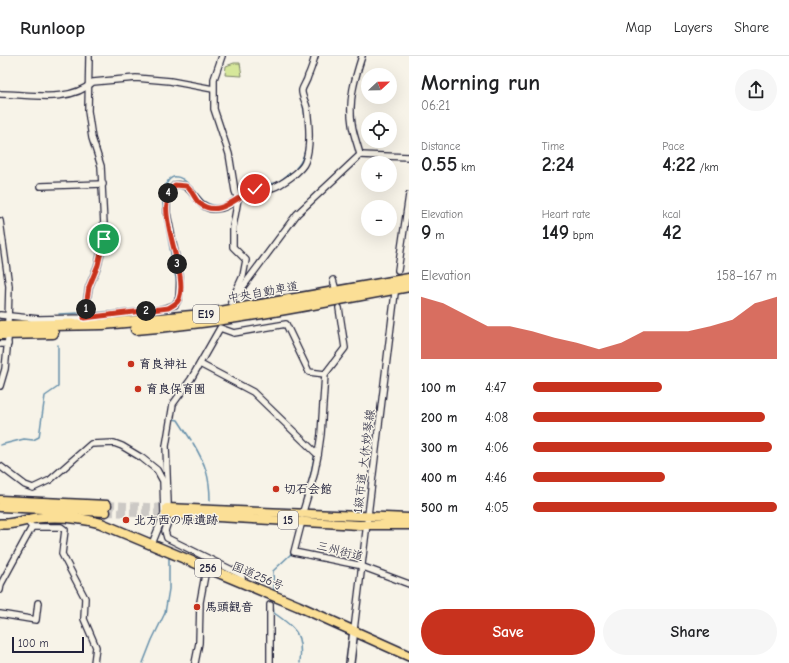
<!DOCTYPE html>
<html lang="en">
<head>
<meta charset="utf-8">
<style>
	body { margin:0; font-family:"Comic Neue","Klee One",sans-serif; background:#f6f6f6; color:#202124; height:100vh; display:flex; flex-direction:column; font-size:15px; white-space:nowrap }
	* { box-sizing:border-box; margin:0 }
	p { font-size:13px; color:#757577 }
	.icon { flex:none; width:22px; height:22px; fill:none; stroke:currentColor; stroke-width:2; stroke-linecap:round; stroke-linejoin:round }
	.map { position:relative; flex:1; overflow:hidden }
	.panel { display:flex; flex-direction:column; background:#fff; width:380px }
	.panel>* { flex:none }
	.needle { width:26px; rotate:68deg }
	.tools { position:absolute; left:361px; top:12px; display:grid; gap:8px }
	.tools a { display:grid; place-items:center; width:36px; height:36px; border-radius:50%; background:#fff; box-shadow:0 4px 16px #0002; font-size:20px }
	.scale { position:absolute; left:12px; bottom:10px; width:72px; box-sizing:border-box; padding-left:4px; border:2px solid #22223b; border-top:0; font-size:11px; line-height:14px; white-space:nowrap; color:#22223b; -webkit-text-stroke:3px #f7f3e8; paint-order:stroke }
	.pin { position:absolute; display:grid; place-items:center; width:34px; height:34px; color:#fff; margin:-17px; border:2px solid #fff; border-radius:50%; box-shadow:0 1px 4px #0007 }
	.km { position:absolute; width:20px; height:20px; margin:-10px; border-radius:50%; background:#222; color:#fff; font-size:11px; line-height:20px; text-align:center }
	.round { display:grid; place-items:center; flex:none; width:42px; height:42px; border-radius:21px; background:#f6f6f6 }
	.headline { display:flex; align-items:center; justify-content:space-between; height:68px; padding:0 12px }
	h1 { font-size:22px; font-weight:800; line-height:30px }
	.stats { display:grid; grid-template-columns:repeat(3,1fr); gap:6px; height:68px; padding:4px 12px }
	.stats div { display:grid; align-content:center }
	.stats b { font-size:20px; font-weight:800 }
	.stats small { font-size:11px; font-weight:400 }
	.stats p { font-size:11px }
	.chart { height:112px; padding:8px 12px }
	.chart p { display:flex; justify-content:space-between }
	.chart svg { width:100%; height:72px; margin-top:4px; fill:#c8321e; opacity:.7 }
	.button { display:flex; gap:8px; margin-top:auto; padding:8px 12px }
	.button a { flex:1; height:46px; border-radius:24px; background:#c8321e; color:#fff; font-size:16px; font-weight:800; line-height:46px; text-align:center }
	.button a+a { background:#f6f6f6; color:#202124 }
	ul { padding:0 12px; list-style:none; font-size:13px }
	li { display:grid; grid-template-columns:64px 48px 1fr; align-items:center; height:30px }
	li i { height:10px; border-radius:5px; background:#c8321e }
	header { display:flex; align-items:center; gap:24px; box-sizing:border-box; height:56px; padding:0 20px; background:#fff; border-bottom:1px solid #e0e0e0 }
	header strong { font-size:19px }
	nav { display:flex; gap:22px; margin-inline-start:auto; font-size:14px }
	main { display:flex; flex:1; min-height:0 }
	.map>svg:first-child { display:block }
	.green { fill:#d6e79a; stroke:#7c846a }
	.lines { fill:none; stroke-linecap:round; stroke-linejoin:round }
	.stream { stroke:#6690ab; stroke-width:1.5 }
	.primary-tunnel { stroke:#ccc9c5; stroke-width:8; stroke-dasharray:8 4; stroke-linecap:butt }
	.minor-casing { stroke:#22223b; stroke-width:8 }
	.secondary-casing { stroke:#22223b; stroke-width:10 }
	.primary-casing { stroke:#22223b; stroke-width:11 }
	.trunk-casing { stroke:#22223b; stroke-width:12 }
	.motorway-casing { stroke:#22223b; stroke-width:13 }
	.minor { stroke:#f7f3e8; stroke-width:5.5 }
	.secondary { stroke:#f7f3e8; stroke-width:7 }
	.primary { stroke:#fbdf96; stroke-width:8 }
	.trunk { stroke:#fbdf96; stroke-width:9 }
	.motorway { stroke:#fbdf96; stroke-width:10 }
	.route-casing { stroke:#fff; stroke-width:8 }
	.route { stroke:#c8321e; stroke-width:5 }
	.poi-dot { fill:#c8321e; stroke:#f7f3e8; stroke-width:1.5 }
	.labels { text-anchor:middle; dominant-baseline:central; stroke-width:3; stroke-linejoin:round; paint-order:stroke }
	.shield { fill:#f7f3e8; stroke:#62616f; stroke-width:1 }
	.shield-label { font-size:11px; font-weight:bold; fill:#22223b }
	.street-label { font-size:12px; fill:#22223b; stroke:#f7f3e8 }
	.poi-label { font-size:12px; font-weight:bold; fill:#22223b; stroke:#f7f3e8; text-anchor:start }
</style>
</head>
<body>
<header>
<strong>Runloop</strong>
<nav><a>Map</a><a>Layers</a><a>Share</a></nav>
</header>
<main>
<div class="map">
<svg width="409" height="607" viewBox="0 0 409 607">
	<rect width="100%" height="100%" fill="#f7f3e8"/>
	<filter id="ink" filterUnits="userSpaceOnUse"><feTurbulence type="fractalNoise" baseFrequency=".025" numOctaves="2"/><feDisplacementMap in="SourceGraphic" scale="8" xChannelSelector="R" yChannelSelector="G"/><feConvolveMatrix kernelMatrix="1 2 1 2 8 2 1 2 1" color-interpolation-filters="sRGB"/></filter>
	<g filter="url(#ink)">
		<path class="green" d="M234 7H240L242 20 225 19 226 10Z"/>
		<g class="lines">
			<g class="stream">
				<path d="M310 8 312 0"/>
				<path d="M296 112C312 96 306 63 302 44"/>
				<path d="M239 137 254 129 277 127 290 117"/>
				<path d="M177 231C177 221 173 213 172 204 169 185 165 167 163 149 163 141 163 132 168 125 180 109 198 142 205 146 210 149 215 150 220 150"/>
				<path d="M170 248 175 243 177 236"/>
				<path d="M152 252 162 250"/>
				<path d="M89 257 113 256"/>
				<path d="M59 258 79 257"/>
				<path d="M345 275 347 282"/>
				<path d="M337 307 347 294"/>
				<path d="M173 363 178 364 191 384"/>
				<path d="M193 387C205 407 210 421 210 444"/>
				<path d="M0 389 24 383 33 384 39 381 45 340 58 331V289"/>
				<path d="M309 426 315 398"/>
				<path d="M274 535 273 515 291 498"/>
				<path d="M273 549 274 557C296 572 303 578 300 607"/>
				<path d="M143 607 152 584 165 557 169 533V501"/>
			</g>
			<g class="primary-tunnel">
				<path d="M107 449 167 452"/>
				<path d="M106 456 166 458"/>
			</g>
			<defs>
				<g id="minor">
					<path d="M222 0 214 23V53L229 98 235 135 238 143 233 171V191L246 204 243 220 231 246"/>
					<path d="M0 38C29 38 69 48 93 26L136 22 170 25 213 33"/>
					<path d="M360 99C358 89 353 78 352 68 348 45 355 22 362 0"/>
					<path d="M360 99 409 101"/>
					<path d="M41 130 103 128"/>
					<path d="M0 165 9 230 8 266"/>
					<path d="M398 214 409 139"/>
					<path d="M333 224 335 231"/>
					<path d="M239 236 297 158 360 99"/>
					<path d="M0 259 39 263 84 262 158 254 175 249 179 242 180 221 167 157V147L169 135 175 129C194 126 194 151 213 153 230 154 239 138 254 134 260 132 266 134 272 132 281 129 302 115 305 106 311 92 309 67 307 52 306 46 301 39 302 34 303 30 307 25 308 20 311 14 313 7 315 0"/>
					<path d="M84 262 89 231 98 209 104 183V169L101 110 92 82 88 55 89 0"/>
					<path d="M0 288H8"/>
					<path d="M200 308 253 336 318 399"/>
					<path d="M0 330 5 313 8 283"/>
					<path d="M0 410 25 429 33 432 50 424 91 388 114 387 122 390 142 402 157 414 163 425 164 458 152 488"/>
					<path d="M168 447 166 390 173 348 191 323 220 272 234 277 286 268 309 316 325 318"/>
					<path d="M302 459 314 419 318 399 321 378 325 318 345 292 339 252"/>
					<path d="M26 464 32 471H61L65 474 62 498 85 542 84 563 96 591 94 607"/>
					<path d="M302 465 294 496 358 509 409 528"/>
					<path d="M168 466 165 475 167 482 242 519V526"/>
					<path d="M0 534 1 528 32 471"/>
					<path d="M270 549V607"/>
					<path d="M0 558 36 564 38 547"/>
					<path d="M354 574 395 237"/>
					<path d="M195 607 199 587 200 546 205 519"/>
				</g>
				<path id="secondary" d="M350 607 354 574"/>
				<g id="primary">
					<path d="M0 444 107 449"/>
					<path d="M0 451 106 456"/>
					<path d="M167 452 409 462"/>
					<path d="M166 458 359 469H409"/>
				</g>
				<path id="trunk" d="M0 468C13 469 24 464 37 462 57 460 81 462 100 467L298 550 409 600"/>
				<g id="motorway">
					<path d="M0 270 103 268 203 259 409 223"/>
					<path d="M136 273C228 266 319 247 409 230"/>
					<path d="M0 278 53 277"/>
				</g>
			</defs>
			<use href="#minor" class="minor-casing"/>
			<use href="#secondary" class="secondary-casing"/>
			<use href="#primary" class="primary-casing"/>
			<use href="#trunk" class="trunk-casing"/>
			<use href="#motorway" class="motorway-casing"/>
			<use href="#minor" class="minor"/>
			<use href="#secondary" class="secondary"/>
			<use href="#primary" class="primary"/>
			<use href="#trunk" class="trunk"/>
			<use href="#motorway" class="motorway"/>
		</g>
	</g>
	<g class="lines" filter="url(#ink)">
		<defs>
			<path id="route" d="M104 183 98 209 89 231 84 262 168 252C172 250 177 248 179 243 190 216 150 151 175 129L186 130C192 134 194 142 199 147 219 163 237 140 255 133"/>
		</defs>
		<use href="#route" class="route-casing"/>
		<use href="#route" class="route"/>
	</g>
	<g class="poi-dot">
		<circle cx="131" cy="308" r="4"/>
		<circle cx="138" cy="333" r="4"/>
		<circle cx="276" cy="433" r="4"/>
		<circle cx="126" cy="464" r="4"/>
		<circle cx="197" cy="551" r="4"/>
	</g>
	<g class="labels">
		<g class="shield">
			<rect x="193" y="249" width="26" height="18" rx="3"/>
			<rect x="278" y="455" width="20" height="18" rx="3"/>
			<rect x="195" y="503" width="26" height="18" rx="3"/>
		</g>
		<g class="shield-label">
			<text x="206" y="258">E19</text>
			<text x="288" y="464">15</text>
			<text x="208" y="512">256</text>
		</g>
		<g class="street-label">
			<text transform="translate(263 236) rotate(-10)">中央自動車道</text>
			<text transform="translate(364 405) rotate(-83)">1級市道 大休妙琴線</text>
			<text transform="translate(340 495) rotate(14)">三州街道</text>
			<text transform="translate(258 520) rotate(23)">国道256号</text>
		</g>
		<g class="poi-label">
			<text x="139" y="308">育良神社</text>
			<text x="146" y="333">育良保育園</text>
			<text x="284" y="433">切石会館</text>
			<text x="134" y="464">北方西の原遺跡</text>
			<text x="205" y="551">馬頭観音</text>
		</g>
	</g>
</svg>
<div class="tools">
<a><svg class="needle" viewBox="-14 -14 28 28"><path d="M0-13l5 13h-10z" fill="#e53935"/><path d="M0 13l5-13h-10z" fill="#757577"/></svg></a>
<a><svg class="icon" aria-label="locate" viewBox="0 0 24 24"><circle cx="12" cy="12" r="6"/><path d="M12 2v4M12 18v4M2 12h4M18 12h4"/></svg></a>
<a>+</a>
<a>−</a>
</div>
<div class="scale">100 m</div>
<div class="pin" style="left:104px;top:183px;background:#1e9e55"><svg class="icon" aria-label="arrive" viewBox="0 0 24 24"><path d="M6 21V4h12l-3 4 3 4H6"/></svg></div>
<div class="pin" style="left:255px;top:133px;background:#d93025"><svg class="icon" aria-label="check" viewBox="0 0 24 24"><path d="M5 12l5 5 9-10"/></svg></div>
<b class="km" style="left:86px;top:253px">1</b>
<b class="km" style="left:146px;top:255px">2</b>
<b class="km" style="left:177px;top:208px">3</b>
<b class="km" style="left:168px;top:137px">4</b>
</div>
<section class="panel">
<div class="headline"><div><h1>Morning run</h1><p>06:21</p></div><a class="round"><svg class="icon" aria-label="share" viewBox="0 0 24 24"><path d="M12 15V3M7 8l5-5 5 5M5 13v7h14v-7"/></svg></a></div>
<div class="stats">
<div><p>Distance</p><b>0.55<small> km</small></b></div>
<div><p>Time</p><b>2:24</b></div>
<div><p>Pace</p><b>4:22<small> /km</small></b></div>
</div>
<div class="stats">
<div><p>Elevation</p><b>9<small> m</small></b></div>
<div><p>Heart rate</p><b>149<small> bpm</small></b></div>
<div><p>kcal</p><b>42</b></div>
</div>
<div class="chart"><p><span>Elevation</span>158–167 m</p>
<svg viewBox="0 0 160 44" preserveAspectRatio="none"><path d="M0 44V6L10 10L20 17L30 24L40 24L50 27L60 31L70 34L80 38L90 34L100 27L110 27L120 27L130 24L140 20L150 10L160 6V44z"/></svg>
</div>
<ul>
<li><b>100 m</b>4:47<i style="width:53%"></i></li>
<li><b>200 m</b>4:08<i style="width:95%"></i></li>
<li><b>300 m</b>4:06<i style="width:98%"></i></li>
<li><b>400 m</b>4:46<i style="width:54%"></i></li>
<li><b>500 m</b>4:05<i style="width:100%"></i></li>
</ul>
<div class="button"><a>Save</a><a>Share</a></div>
</section>
</main>
</body>
</html>
